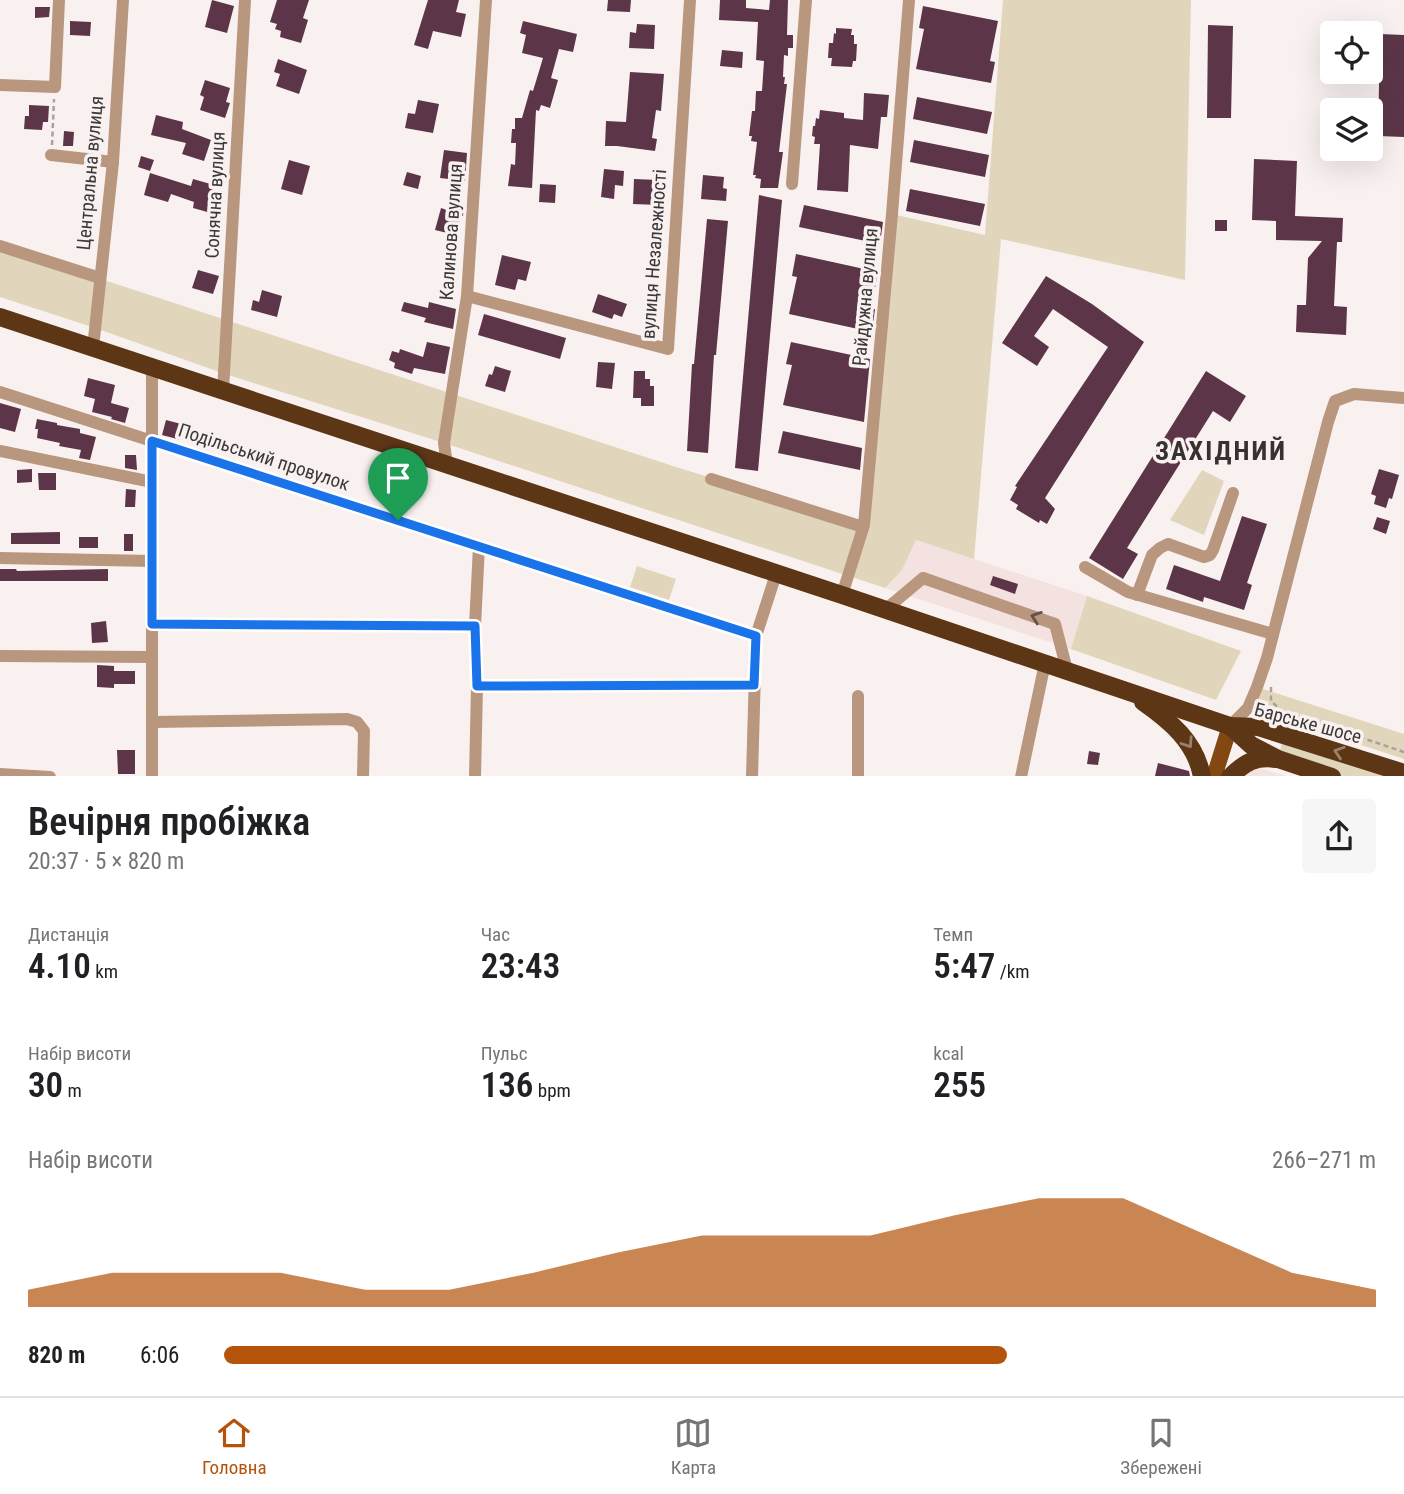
<!DOCTYPE html>
<html lang="uk">
<head>
<meta charset="utf-8">
<style>
	body { margin:0; font-family:"Roboto Condensed",sans-serif; background:#f6f6f6; color:#202124; height:100vh; display:flex; flex-direction:column; font-size:26px; white-space:nowrap }
	* { box-sizing:border-box; margin:0 }
	p { font-size:23px; color:#757577 }
	.icon { flex:none; width:38px; height:38px; fill:none; stroke:currentColor; stroke-width:2; stroke-linecap:round; stroke-linejoin:round }
	.map { position:relative; height:776px; overflow:hidden }
	.details { display:flex; flex-direction:column; background:#fff; flex:1 }
	.details>* { flex:none }
	.buttons { position:absolute; left:1320px; top:21px; display:grid; gap:14px }
	.buttons a { display:grid; place-items:center; width:63px; height:63px; border-radius:7px; background:#fff; box-shadow:0 7px 28px #0002; font-size:35px }
	.pin { position:absolute; display:grid; place-items:center; width:60px; height:60px; color:#fff; margin:-72px -30px; border-radius:50% 50% 50% 0; rotate:-45deg; box-shadow:0 0 7px #0007 }
	.pin .icon { rotate:45deg }
	.round { display:grid; place-items:center; flex:none; width:74px; height:74px; border-radius:7px; background:#f6f6f6 }
	.head { display:flex; align-items:center; justify-content:space-between; height:119px; padding:0 28px }
	h1 { font-size:38px; font-weight:600; line-height:52px }
	.stats { display:grid; grid-template-columns:repeat(3,1fr); gap:10px; height:119px; padding:7px 28px }
	.stats div { display:grid; align-content:center }
	.stats b { font-size:35px; font-weight:600 }
	.stats small { font-size:19px; font-weight:400 }
	.stats p { font-size:19px }
	.chart { height:196px; padding:14px 28px }
	.chart p { display:flex; justify-content:space-between }
	.chart svg { width:100%; height:126px; margin-top:7px; fill:#b45309; opacity:.7 }
	ul { padding:0 28px; list-style:none; font-size:23px }
	li { display:grid; grid-template-columns:112px 84px 1fr; align-items:center; height:52px }
	li i { height:18px; border-radius:9px; background:#b45309 }
	.menu { display:flex; justify-content:space-around; align-items:center; height:98px; border-top:2px solid #e0e0e0; background:#fff; font-size:19px; color:#757577 }
	.menu a { display:grid; justify-items:center; gap:4px }
	.menu .active { color:#b45309 }
	.map>svg:first-child { display:block }
	.built { fill:#f3e2e0 }
	.green { fill:#e1d6bb }
	.building { fill:#5c3648 }
	.lines { fill:none; stroke-linecap:round; stroke-linejoin:round }
	.path { stroke:#a7a2a1; stroke-width:2.5; stroke-dasharray:5 3.5; stroke-linecap:butt }
	.minor { stroke:#b9967e; stroke-width:12 }
	.major { stroke:#834712; stroke-width:16 }
	.highway { stroke:#5d3616; stroke-width:18 }
	.oneway { stroke:#61544d }
	.oneway2 { stroke:#9b816d }
	.route-casing { stroke:#fff; stroke-width:14 }
	.route { stroke:#1a73e8; stroke-width:9 }
	.labels { text-anchor:middle; dominant-baseline:central; stroke-width:7; stroke-linejoin:round; paint-order:stroke }
	.street-label { font-size:19px; fill:#3b3838; stroke:#f9f1f0 }
	.district-label { font-size:26px; font-weight:bold; letter-spacing:2px; fill:#373130; stroke:#f9f1f0 }
</style>
</head>
<body>
<div class="map">
<svg width="1404" height="777" viewBox="0 0 1404 777">
	<rect width="100%" height="100%" fill="#f9f1f0"/>
	<g class="built">
		<path d="M916 540 1087 596 1071 649 885 588 902 570Z"/>
		<path d="M1259 768 1286 776 1241 777 1245 773Z"/>
	</g>
	<g class="green">
		<path d="M1003 0H1191L1185 280 1001 239 974 559 916 540 902 570 885 588 444 443 225 374 95 328 0 297V246L676 467 863 525 892 214 985 235Z"/>
		<path d="M1202 470 1224 481 1204 535 1170 520Z"/>
		<path d="M637 566 676 579 669 600 630 587Z"/>
		<path d="M1087 596 1241 651 1216 700 1071 649Z"/>
		<path d="M1257 687 1404 734V759L1248 708Z"/>
		<path d="M1284 734 1404 776H1332L1278 759Z"/>
	</g>
	<g class="building">
		<path d="M212 0 234 6 227 33 205 27Z"/>
		<path d="M277 0H309L303 18 308 20 301 43 280 37 281 31 275 29 277 24 270 22Z"/>
		<path d="M428 0H459L456 12 466 14 461 37 433 31 428 49 414 45Z"/>
		<path d="M608 0H631L630 12 607 11Z"/>
		<path d="M720 0H746V8L769 10 770 0H788L787 35H793V48H788V56L784 55 783 77H785L784 84H787L779 152H783L778 188H760L761 179 755 178 756 175H753L757 142 751 141 752 136H749L752 111H755L756 91H762L764 61 756 60 758 22 719 20Z"/>
		<path d="M923 6 998 21 990 61 995 62 991 83 916 69 924 29 919 28Z"/>
		<path d="M35 7H50L49 17 35 18Z"/>
		<path d="M70 21 91 22 90 36 70 35Z"/>
		<path d="M523 21 577 34 573 52 559 49 551 78 558 80 550 108 541 105 539 111 536 110 532 188 508 186 511 164 515 165 516 143H511L512 129H515V118H522L530 90 533 91 543 58 522 53 526 35 520 33Z"/>
		<path d="M637 24 655 25 654 49 629 48 630 32 636 33Z"/>
		<path d="M1208 25 1233 26 1231 118H1207Z"/>
		<path d="M836 28 852 29 851 35H854V44H857L856 61H853L852 67 831 66 832 58H828L829 43H833L834 33 836 34Z"/>
		<path d="M1380 34 1404 35V137L1378 136Z"/>
		<path d="M722 50 743 52 742 68 720 66Z"/>
		<path d="M278 59 307 70 299 94 276 86 280 74 274 72Z"/>
		<path d="M630 72 664 74 661 111 656 110 652 138 657 139 655 151 617 146H605L606 121 626 122Z"/>
		<path d="M205 80 230 88 226 102 230 103 225 118 200 110 204 97 200 95Z"/>
		<path d="M864 93 889 95 887 117H881L878 149 850 145 848 192 817 190 820 144H814L815 137 812 136 813 126H815L816 118 819 119 820 110 844 113V118L863 120Z"/>
		<path d="M917 97 992 112 987 134 913 119Z"/>
		<path d="M418 100 439 104 433 133 405 128 408 113 415 114Z"/>
		<path d="M29 105 49 106 48 122H43L42 130 24 129 25 116H29Z"/>
		<path d="M156 115 183 122 182 129 211 140 204 161 182 154 186 143 151 135Z"/>
		<path d="M64 131 74 132 73 146H63Z"/>
		<path d="M914 140 989 155 985 177 910 162Z"/>
		<path d="M444 150 467 153 465 181 440 178Z"/>
		<path d="M141 156 154 160 150 171 138 167Z"/>
		<path d="M1254 159 1297 161 1295 216 1343 218 1342 242H1337L1334 306 1347 307 1346 335 1296 332 1297 305H1306L1308 258 1322 241 1276 240V221L1252 220Z"/>
		<path d="M289 160 310 166 302 195 281 189Z"/>
		<path d="M604 169 624 171 623 186 615 185 614 199 601 197Z"/>
		<path d="M407 172 421 176 418 189 403 185Z"/>
		<path d="M150 173 191 186 193 179 214 185 212 191 217 192 211 213 193 208 194 202 171 194 168 202 144 195Z"/>
		<path d="M703 175 724 177 723 188 727 189 726 201 701 199Z"/>
		<path d="M634 179 659 180 658 205 633 204Z"/>
		<path d="M540 184 556 185 555 203 539 202Z"/>
		<path d="M910 189 985 204 980 226 906 211Z"/>
		<path d="M759 195 782 200 758 471 735 468Z"/>
		<path d="M453 201 464 204 463 216H461L456 235 435 230 441 208 450 211Z"/>
		<path d="M804 205 883 222 880 244 799 227Z"/>
		<path d="M707 219 728 221 716 355H714L708 453 687 451 692 364H694Z"/>
		<rect x="1215" y="220" width="12" height="11"/>
		<path d="M796 254 878 272 871 309H875L872 332 789 314 797 277 792 276Z"/>
		<path d="M502 255 531 262 526 281 518 279 515 290 495 285Z"/>
		<path d="M198 270 219 276 213 294 192 288Z"/>
		<path d="M1046 276 1092 304 1144 342 1045 498 1055 509 1047 524 1040 520 1039 523 1016 509 1018 505 1010 500 1017 487 1015 486 1108 347 1053 309 1034 336 1049 347 1037 366 1002 343Z"/>
		<path d="M262 290 282 296 277 317 251 310 253 300 259 302Z"/>
		<path d="M598 294 627 304 622 317 614 314 612 319 592 312Z"/>
		<path d="M404 302 428 308 429 302 456 309 453 329 424 322 426 318 401 311Z"/>
		<path d="M484 314 566 338 560 359 478 335Z"/>
		<path d="M427 342 450 347 445 374 414 368 412 374 394 368 395 363 389 360 392 351 399 353 400 349 423 357Z"/>
		<path d="M791 342 870 359 864 422 783 405 792 365 786 364Z"/>
		<path d="M598 362 615 363 612 389 596 387Z"/>
		<path d="M495 366 511 371 505 392 485 386 489 374 492 375Z"/>
		<path d="M634 371H645V379H650V386H654V406H641V398H633Z"/>
		<path d="M1206 371 1246 396 1230 422 1213 411 1127 548 1138 554 1123 579 1089 558Z"/>
		<path d="M88 378 115 385 111 403 129 408 125 423 111 419 112 417 92 412 95 399 84 396Z"/>
		<path d="M0 403 21 409 15 432 0 428Z"/>
		<path d="M37 419 57 423V425L80 429V433L96 437 90 460 79 458 81 450 59 446 60 443 37 438 38 429H35Z"/>
		<path d="M166 420 185 425 181 440 162 435Z"/>
		<path d="M783 431 862 448 860 470 778 453Z"/>
		<path d="M125 455H136L137 470 125 468Z"/>
		<path d="M32 469V482L17 483V470Z"/>
		<path d="M1379 469 1399 475 1392 499 1389 498 1386 508 1374 504 1376 496 1371 494Z"/>
		<path d="M38 473H56V490H39Z"/>
		<path d="M126 489 136 490 135 507H125Z"/>
		<path d="M1242 516 1267 524 1247 583 1252 585 1244 610 1204 597 1203 602 1166 589 1174 565 1220 581Z"/>
		<path d="M1377 517 1390 521 1386 534 1373 529Z"/>
		<path d="M60 532V544H11V533Z"/>
		<rect x="124" y="534" width="9" height="17"/>
		<rect x="79" y="537" width="19" height="11"/>
		<path d="M0 569H16L17 571 108 569V581H0Z"/>
		<path d="M993 576 1018 584 1015 594 990 585Z"/>
		<path d="M106 621 108 642 92 643 91 623Z"/>
		<path d="M97 665 114 666V671H135V684H114V688L97 687Z"/>
		<path d="M117 750H135V774H118Z"/>
		<path d="M1089 751 1100 753 1098 765 1087 764Z"/>
		<path d="M1158 763 1189 771 1190 776H1155Z"/>
	</g>
	<g class="lines">
		<g class="path">
			<path d="M52 145 54 99"/>
			<path d="M1271 687V701L1282 711 1404 752"/>
		</g>
		<g class="minor">
			<path d="M0 85 55 87 59 0"/>
			<path d="M51 155 113 162"/>
			<path d="M792 184 806 0"/>
			<path d="M0 246 100 278"/>
			<path d="M467 296 668 349 690 0"/>
			<path d="M93 348 113 162 123 0"/>
			<path d="M152 367V777"/>
			<path d="M223 391 245 0"/>
			<path d="M0 392 756 636"/>
			<path d="M0 451 152 482"/>
			<path d="M447 465 444 443 467 296 486 0"/>
			<path d="M711 479 863 527"/>
			<path d="M0 558 152 561"/>
			<path d="M1085 567 1128 592 1273 634"/>
			<path d="M842 595 864 525 892 214 909 0"/>
			<path d="M1137 595 1152 555 1160 548 1168 544 1204 557 1210 555 1213 550 1233 493"/>
			<path d="M885 610 923 578 1055 624 1067 670"/>
			<path d="M152 624 475 626"/>
			<path d="M0 656 152 657"/>
			<path d="M477 686 754 685"/>
			<path d="M152 722 347 719 357 722 364 731 363 777"/>
			<path d="M1230 726 1248 708 1257 687 1267 658 1328 422 1335 401 1354 394 1404 398"/>
			<path d="M0 774 50 777"/>
			<path d="M475 777 477 686 475 626 479 546"/>
			<path d="M752 777 756 636 776 574"/>
			<path d="M858 777V696"/>
			<path d="M1021 777 1045 663"/>
		</g>
		<path class="major" d="M1214 777 1230 726"/>
		<g class="highway">
			<path d="M0 317 842 595 1230 726 1258 727 1404 773"/>
			<path d="M1143 702C1170 721 1196 742 1202 777"/>
			<path d="M1230 726 1251 745 1278 759 1332 777"/>
			<path d="M1230 777C1245 762 1256 756 1276 759"/>
		</g>
	</g>
	<defs><path id="oneway-chevron" d="M-2-3.5L2.5 0L-2 3.5" fill="none" stroke-width="1.6" stroke-linecap="round" stroke-linejoin="round" transform="scale(1.75)"/></defs>
	<use class="oneway" href="#oneway-chevron" transform="translate(1036 617) rotate(-161)"/>
	<g class="oneway2">
		<use href="#oneway-chevron" transform="translate(1188 743) rotate(56)"/>
		<use href="#oneway-chevron" transform="translate(1339 752) rotate(-162)"/>
	</g>
	<g class="lines">
		<defs>
			<path id="route" d="M152 441 756 636 754 685 477 686 475 626 152 624Z"/>
		</defs>
		<use href="#route" class="route-casing"/>
		<use href="#route" class="route"/>
	</g>
	<g class="labels">
		<g class="street-label">
			<text transform="translate(90 173) rotate(-85)">Центральна вулиця</text>
			<text transform="translate(215 195) rotate(-87)">Сонячна вулиця</text>
			<text transform="translate(451 232) rotate(-86)">Калинова вулиця</text>
			<text transform="translate(654 254) rotate(-86)">вулиця Незалежності</text>
			<text transform="translate(865 297) rotate(-85)">Райдужна вулиця</text>
			<text transform="translate(264 457) rotate(18)">Подільський провулок</text>
			<text transform="translate(1308 723) rotate(15)">Барське шосе</text>
		</g>
		<g class="district-label">
			<text x="1221" y="451">ЗАХІДНИЙ</text>
		</g>
	</g>
</svg>
<div class="buttons">
<a><svg class="icon" aria-label="locate" viewBox="0 0 24 24"><circle cx="12" cy="12" r="6"/><path d="M12 2v4M12 18v4M2 12h4M18 12h4"/></svg></a>
<a><svg class="icon" aria-label="layers" viewBox="0 0 24 24"><path d="M12 4l9 5-9 5-9-5zM3 14l9 5 9-5"/></svg></a>
</div>
<div class="pin" style="left:398px;top:520px;background:#1e9e55"><svg class="icon" aria-label="arrive" viewBox="0 0 24 24"><path d="M6 21V4h12l-3 4 3 4H6"/></svg></div>
</div>
<section class="details">
<div class="head"><div><h1>Вечірня пробіжка</h1><p>20:37 · 5 × 820 m</p></div><a class="round"><svg class="icon" aria-label="share" viewBox="0 0 24 24"><path d="M12 15V3M7 8l5-5 5 5M5 13v7h14v-7"/></svg></a></div>
<div class="stats">
<div><p>Дистанція</p><b>4.10<small> km</small></b></div>
<div><p>Час</p><b>23:43</b></div>
<div><p>Темп</p><b>5:47<small> /km</small></b></div>
</div>
<div class="stats">
<div><p>Набір висоти</p><b>30<small> m</small></b></div>
<div><p>Пульс</p><b>136<small> bpm</small></b></div>
<div><p>kcal</p><b>255</b></div>
</div>
<div class="chart"><p><span>Набір висоти</span>266–271 m</p>
<svg viewBox="0 0 160 44" preserveAspectRatio="none"><path d="M0 44V38L10 32L20 32L30 32L40 38L50 38L60 32L70 25L80 19L90 19L100 19L110 12L120 6L130 6L140 19L150 32L160 38V44z"/></svg>
</div>
<ul>
<li><b>820 m</b>6:06<i style="width:68%"></i></li>
</ul>
</section>
<nav class="menu">
<a class="active"><svg class="icon" aria-label="home" viewBox="0 0 24 24"><path d="M3 11l9-7 9 7M6 9v11h12V9"/></svg>Головна</a>
<a><svg class="icon" aria-label="map" viewBox="0 0 24 24"><path d="M3 6l6-2 6 2 6-2v14l-6 2-6-2-6 2zM9 4v14M15 6v14"/></svg>Карта</a>
<a><svg class="icon" aria-label="saved" viewBox="0 0 24 24"><path d="M7 4h10v16l-5-4-5 4z"/></svg>Збережені</a>
</nav>
</body>
</html>
